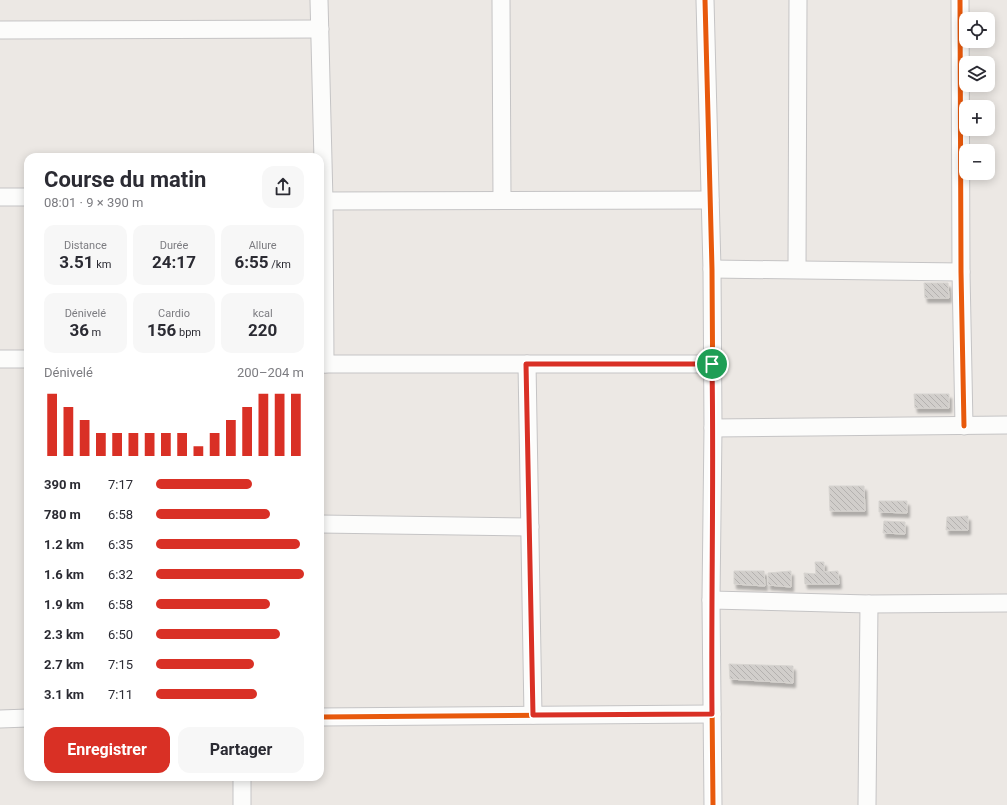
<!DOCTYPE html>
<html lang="fr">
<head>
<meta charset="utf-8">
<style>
	body { margin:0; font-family:Roboto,sans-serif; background:#f7f7f7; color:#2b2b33; height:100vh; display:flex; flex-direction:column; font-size:15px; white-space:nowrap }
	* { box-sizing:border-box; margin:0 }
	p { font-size:13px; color:#7c7c81 }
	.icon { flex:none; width:22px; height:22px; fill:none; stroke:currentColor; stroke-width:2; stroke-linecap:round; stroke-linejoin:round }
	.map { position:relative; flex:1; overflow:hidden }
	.details { position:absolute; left:24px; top:153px; width:300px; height:628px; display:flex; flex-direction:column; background:#fff; border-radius:12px; box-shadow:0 2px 10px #0003 }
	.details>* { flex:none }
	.tools { position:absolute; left:959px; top:12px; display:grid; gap:8px }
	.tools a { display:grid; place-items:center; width:36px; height:36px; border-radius:8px; background:#fff; box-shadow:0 2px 10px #0003; font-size:20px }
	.pin { position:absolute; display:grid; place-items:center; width:34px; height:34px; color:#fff; margin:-17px; border:2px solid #fff; border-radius:50%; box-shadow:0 1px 4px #0007 }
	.round { display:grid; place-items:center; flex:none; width:42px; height:42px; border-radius:12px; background:#f7f7f7 }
	.headline { display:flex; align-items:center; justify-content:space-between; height:68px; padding:0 20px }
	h1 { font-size:22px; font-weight:700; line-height:30px }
	.figures { display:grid; grid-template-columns:repeat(3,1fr); gap:6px; height:68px; padding:4px 20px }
	.figures div { display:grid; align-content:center; border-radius:10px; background:#f7f7f7; text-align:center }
	.figures b { font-size:17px; font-weight:700 }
	.figures small { font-size:11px; font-weight:400 }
	.figures p { font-size:11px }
	.chart { height:112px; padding:8px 20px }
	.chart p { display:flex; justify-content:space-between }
	.chart svg { width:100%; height:72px; margin-top:4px; stroke:#d93025; stroke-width:6 }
	.cta { display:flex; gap:8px; margin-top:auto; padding:8px 20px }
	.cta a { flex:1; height:46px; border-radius:12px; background:#d93025; color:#fff; font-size:16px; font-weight:700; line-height:46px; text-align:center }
	.cta a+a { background:#f7f7f7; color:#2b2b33 }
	ul { padding:0 20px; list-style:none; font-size:13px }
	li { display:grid; grid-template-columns:64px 48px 1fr; align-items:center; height:30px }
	li i { height:10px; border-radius:5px; background:#d93025 }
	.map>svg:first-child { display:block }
	.building { fill:url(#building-back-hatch); stroke:#d7d4d0; filter:url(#shadow) }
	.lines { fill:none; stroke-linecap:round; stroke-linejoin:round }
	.street-casing { stroke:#c5c4c5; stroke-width:19 }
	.street { stroke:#fcfcfb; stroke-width:17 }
	.cycleway-casing { stroke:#fff; stroke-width:8 }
	.cycleway { stroke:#e8590c; stroke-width:5 }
	.route-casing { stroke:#fff; stroke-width:8 }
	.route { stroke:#d93025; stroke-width:5 }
</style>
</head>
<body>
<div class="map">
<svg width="1007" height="805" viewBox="0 0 1007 805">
	<defs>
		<pattern id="building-back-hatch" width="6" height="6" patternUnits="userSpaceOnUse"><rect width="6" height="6" fill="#d1cecb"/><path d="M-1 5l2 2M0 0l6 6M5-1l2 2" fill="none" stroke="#b4b1af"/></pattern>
		<filter id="shadow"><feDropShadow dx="2.5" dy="4.5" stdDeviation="1" flood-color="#0004"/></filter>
	</defs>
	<rect width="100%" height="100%" fill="#ece8e4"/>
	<g class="building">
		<path d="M924 283H948L949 298H925Z"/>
		<path d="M914 394H949V408H915Z"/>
		<path d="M829 486H864L865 511H830Z"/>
		<path d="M879 501H907V513L879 512Z"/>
		<path d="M968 516V530H946L947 517Z"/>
		<path d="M884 521 905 522V534L883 533Z"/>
		<path d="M815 562H824V572L838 571 839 584H805L804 573 816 574Z"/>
		<path d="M734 571H764L765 586 734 584Z"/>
		<path d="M791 571V587L768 585V573Z"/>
		<path d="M729 664 793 666V683L730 679Z"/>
	</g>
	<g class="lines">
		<defs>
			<g id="street">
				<path d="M319 0 324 201 325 364"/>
				<path d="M501 0 502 200"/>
				<path d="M705 0 712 269 713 428 711 600 713 805"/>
				<path d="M960 0 961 272 964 426"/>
				<path d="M0 30 320 29"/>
				<path d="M0 197H28"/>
				<path d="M320 201 710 200"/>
				<path d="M712 269 961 272"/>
				<path d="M797 269 798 0"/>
				<path d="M0 359H28"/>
				<path d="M320 364H712"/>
				<path d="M527 364 533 715"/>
				<path d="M713 428 1007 425"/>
				<path d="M320 524 530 527"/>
				<path d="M711 600 869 604 1007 603"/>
				<path d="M320 717 712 714"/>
				<path d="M0 719 28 718"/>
				<path d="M242 805V777"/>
				<path d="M867 805 869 604"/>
			</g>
		</defs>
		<use href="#street" class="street-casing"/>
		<use href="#street" class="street"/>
		<defs>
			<g id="cycleway">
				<path d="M705 0 712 269 713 428 711 600 713 805"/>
				<path d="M960 0 961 272 964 426"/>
				<path d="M320 717 712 714"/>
			</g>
		</defs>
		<use href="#cycleway" class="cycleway-casing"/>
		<use href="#cycleway" class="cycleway"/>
	</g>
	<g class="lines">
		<defs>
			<path id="route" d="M526 364H712C714 481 711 597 712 714L533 715Z"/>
		</defs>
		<use href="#route" class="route-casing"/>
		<use href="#route" class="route"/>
	</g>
</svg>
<div class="tools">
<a><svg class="icon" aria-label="locate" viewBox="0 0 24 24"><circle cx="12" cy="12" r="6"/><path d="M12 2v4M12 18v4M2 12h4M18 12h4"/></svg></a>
<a><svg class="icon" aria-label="layers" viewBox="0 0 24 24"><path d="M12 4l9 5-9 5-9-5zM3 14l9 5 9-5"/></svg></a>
<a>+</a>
<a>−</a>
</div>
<div class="pin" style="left:712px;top:364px;background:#1e9e55"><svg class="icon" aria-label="arrive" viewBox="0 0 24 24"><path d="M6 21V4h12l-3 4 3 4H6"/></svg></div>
<section class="details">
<div class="headline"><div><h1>Course du matin</h1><p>08:01 · 9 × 390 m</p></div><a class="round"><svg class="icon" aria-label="share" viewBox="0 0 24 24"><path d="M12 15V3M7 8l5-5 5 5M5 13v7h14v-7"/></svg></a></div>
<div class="figures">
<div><p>Distance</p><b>3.51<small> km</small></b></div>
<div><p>Durée</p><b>24:17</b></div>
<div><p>Allure</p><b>6:55<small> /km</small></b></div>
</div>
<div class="figures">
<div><p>Dénivelé</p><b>36<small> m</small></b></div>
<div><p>Cardio</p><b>156<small> bpm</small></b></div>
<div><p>kcal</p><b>220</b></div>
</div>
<div class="chart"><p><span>Dénivelé</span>200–204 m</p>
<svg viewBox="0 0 160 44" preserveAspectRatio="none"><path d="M5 44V6M15 44V14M25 44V22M35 44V30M45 44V30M55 44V30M65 44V30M75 44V30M85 44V30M95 44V38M105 44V30M115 44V22M125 44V14M135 44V6M145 44V6M155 44V6"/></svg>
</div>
<ul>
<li><b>390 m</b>7:17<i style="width:65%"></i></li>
<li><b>780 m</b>6:58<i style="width:77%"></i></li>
<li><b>1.2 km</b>6:35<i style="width:97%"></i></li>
<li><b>1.6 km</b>6:32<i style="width:100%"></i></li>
<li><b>1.9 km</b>6:58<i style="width:77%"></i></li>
<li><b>2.3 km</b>6:50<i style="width:84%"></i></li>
<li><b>2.7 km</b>7:15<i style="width:66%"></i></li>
<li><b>3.1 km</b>7:11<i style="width:68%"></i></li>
</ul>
<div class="cta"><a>Enregistrer</a><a>Partager</a></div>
</section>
</div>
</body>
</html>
